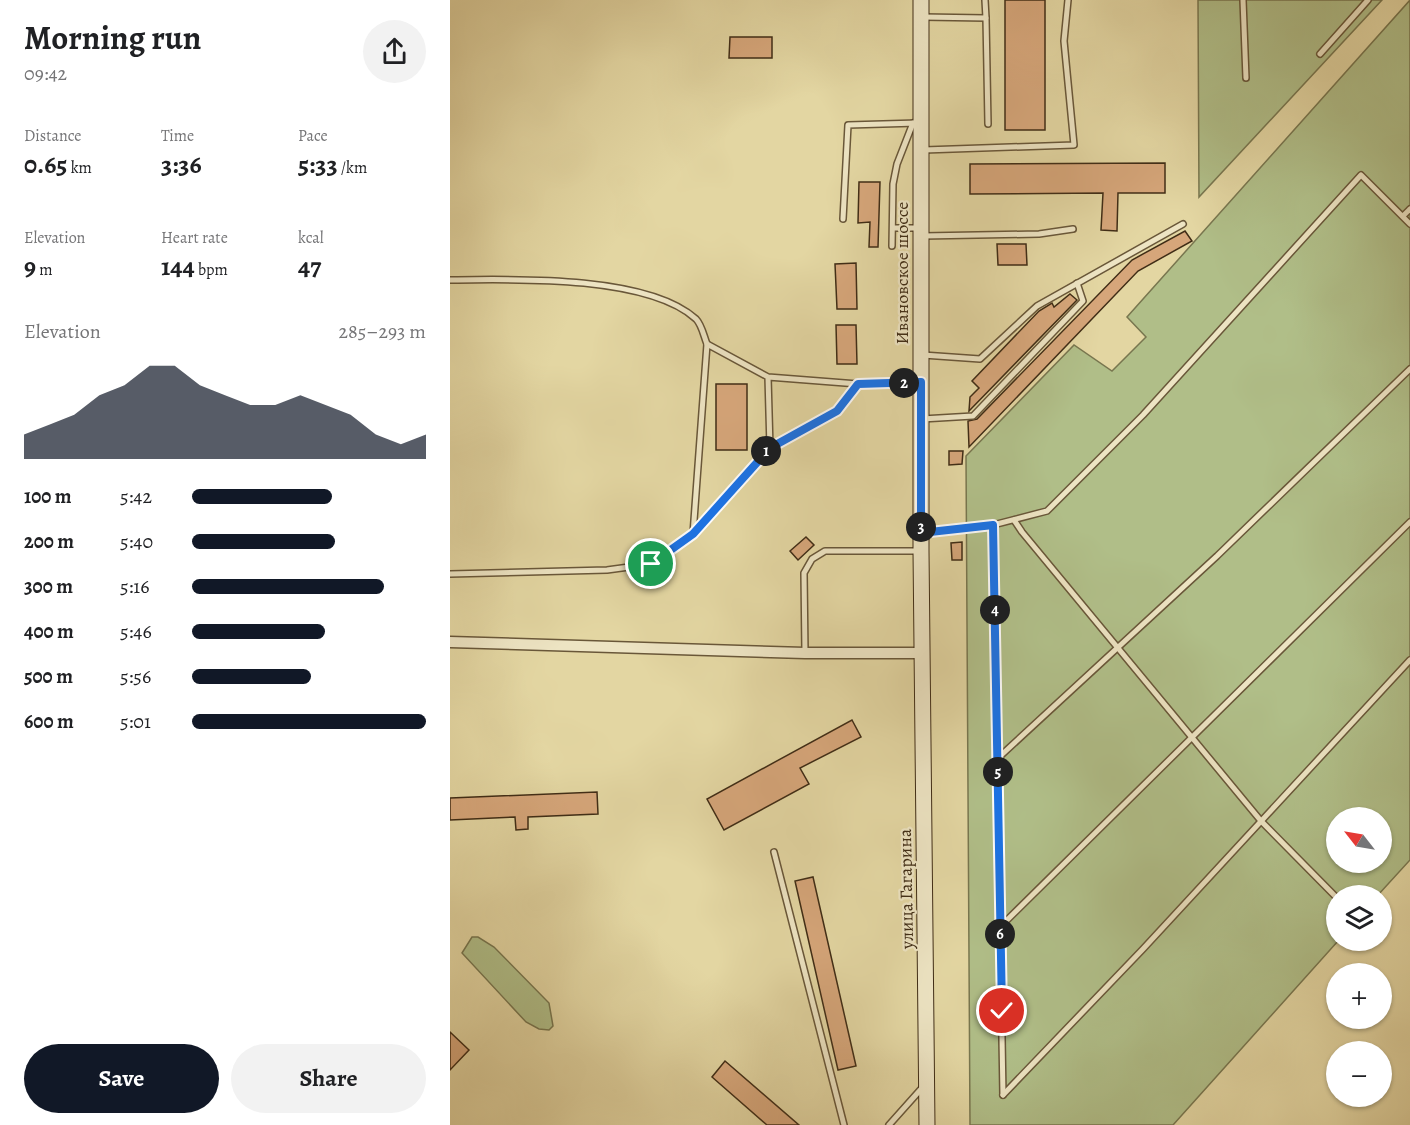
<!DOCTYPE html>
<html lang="en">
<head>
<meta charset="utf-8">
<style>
	body { margin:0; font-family:Alegreya,serif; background:#f2f2f2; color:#202124; height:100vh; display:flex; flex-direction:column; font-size:22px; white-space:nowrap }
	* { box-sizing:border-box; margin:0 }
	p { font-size:20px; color:#757577 }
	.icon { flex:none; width:33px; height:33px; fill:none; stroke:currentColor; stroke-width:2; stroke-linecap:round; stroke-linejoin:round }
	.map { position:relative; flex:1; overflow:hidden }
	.details { display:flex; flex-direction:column; background:#fff; width:450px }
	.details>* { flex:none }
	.needle { width:39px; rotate:301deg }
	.fabs { position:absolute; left:876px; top:807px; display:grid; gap:12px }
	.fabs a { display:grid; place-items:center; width:66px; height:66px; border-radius:50%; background:#fff; box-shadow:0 2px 4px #0004; font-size:30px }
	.pin { position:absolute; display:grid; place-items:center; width:51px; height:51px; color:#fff; margin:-26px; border:3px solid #fff; border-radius:50%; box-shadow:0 2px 6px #0007 }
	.km { position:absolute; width:30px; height:30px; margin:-15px; border-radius:50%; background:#222; color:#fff; font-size:16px; line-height:30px; text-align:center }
	.round { display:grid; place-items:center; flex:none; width:63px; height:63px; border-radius:32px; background:#f2f2f2 }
	.head { display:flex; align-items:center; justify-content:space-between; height:102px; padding:0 24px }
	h1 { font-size:33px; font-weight:700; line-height:45px }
	.stats { display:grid; grid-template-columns:repeat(3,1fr); gap:9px; height:102px; padding:6px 24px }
	.stats div { display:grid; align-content:center }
	.stats b { font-size:26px; font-weight:700 }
	.stats small { font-size:16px; font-weight:400 }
	.stats p { font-size:16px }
	.chart { height:168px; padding:12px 24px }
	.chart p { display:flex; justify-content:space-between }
	.chart svg { width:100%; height:108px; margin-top:6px; fill:#111827; opacity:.7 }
	.primary-button { display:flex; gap:12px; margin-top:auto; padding:12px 24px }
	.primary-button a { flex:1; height:69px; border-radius:36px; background:#111827; color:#fff; font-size:24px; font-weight:700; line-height:69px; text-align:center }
	.primary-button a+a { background:#f2f2f2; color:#202124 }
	ul { padding:0 24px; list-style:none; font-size:20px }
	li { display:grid; grid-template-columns:96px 72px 1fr; align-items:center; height:45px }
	li i { height:15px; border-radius:8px; background:#111827 }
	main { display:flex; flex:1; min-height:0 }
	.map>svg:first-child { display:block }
	.green { fill:#b0be88; stroke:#78764f; stroke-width:1.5; fill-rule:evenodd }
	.building { fill:#d6a67a; stroke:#402d16; stroke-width:1.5 }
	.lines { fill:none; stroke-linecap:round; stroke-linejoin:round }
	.lane-casing { stroke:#695739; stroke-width:8 }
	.street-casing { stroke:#695739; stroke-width:13 }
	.secondary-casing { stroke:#402d16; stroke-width:17 }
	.lane { stroke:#ede4c3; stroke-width:5 }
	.street { stroke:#ede4c3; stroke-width:10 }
	.secondary { stroke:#ede4c3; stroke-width:15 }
	.route-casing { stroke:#fff; stroke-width:12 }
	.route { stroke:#1a73e8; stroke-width:8 }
	.labels { text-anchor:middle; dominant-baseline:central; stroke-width:4.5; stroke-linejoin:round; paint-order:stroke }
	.street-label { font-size:18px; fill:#402d16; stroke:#ede4c3 }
</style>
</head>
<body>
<main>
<section class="details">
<div class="head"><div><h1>Morning run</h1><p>09:42</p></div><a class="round"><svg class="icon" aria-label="share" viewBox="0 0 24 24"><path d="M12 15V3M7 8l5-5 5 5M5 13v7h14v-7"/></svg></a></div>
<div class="stats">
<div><p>Distance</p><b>0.65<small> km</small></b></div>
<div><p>Time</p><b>3:36</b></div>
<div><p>Pace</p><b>5:33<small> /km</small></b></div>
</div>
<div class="stats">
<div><p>Elevation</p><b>9<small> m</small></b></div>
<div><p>Heart rate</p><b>144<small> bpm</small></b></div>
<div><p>kcal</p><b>47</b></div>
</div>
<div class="chart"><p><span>Elevation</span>285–293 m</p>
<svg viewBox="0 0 160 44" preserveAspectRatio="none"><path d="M0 44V34L10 30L20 26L30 18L40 14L50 6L60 6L70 14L80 18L90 22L100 22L110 18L120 22L130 26L140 34L150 38L160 34V44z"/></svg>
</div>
<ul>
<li><b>100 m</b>5:42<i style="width:60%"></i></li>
<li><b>200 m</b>5:40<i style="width:61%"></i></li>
<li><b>300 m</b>5:16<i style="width:82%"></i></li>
<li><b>400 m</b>5:46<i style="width:57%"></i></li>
<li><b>500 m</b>5:56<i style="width:51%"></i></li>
<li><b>600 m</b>5:01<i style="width:100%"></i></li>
</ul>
<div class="primary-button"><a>Save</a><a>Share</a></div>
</section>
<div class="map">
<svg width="960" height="1125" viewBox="0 0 960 1125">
	<rect width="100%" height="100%" fill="#e3d6a2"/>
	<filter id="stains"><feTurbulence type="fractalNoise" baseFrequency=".00333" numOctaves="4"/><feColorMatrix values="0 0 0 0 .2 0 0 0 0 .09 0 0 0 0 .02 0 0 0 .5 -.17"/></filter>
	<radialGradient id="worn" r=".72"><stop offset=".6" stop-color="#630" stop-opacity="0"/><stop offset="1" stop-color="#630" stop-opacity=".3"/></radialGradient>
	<g class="green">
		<path d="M748 0H932L749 197Z"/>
		<path d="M960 0V860L928 895 886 896 888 941 723 1125H520L516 456 624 345 662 371 696 337 677 317ZM886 818H932V862H886Z"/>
		<path d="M22 937H28L44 947 99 1003 103 1026 99 1030 89 1029 76 1022 12 953Z"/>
	</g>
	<g class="building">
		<rect x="555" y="0" width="40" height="130"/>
		<path d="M280 37H322V58H279Z"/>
		<path d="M715 163V193H668L667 231 651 230 653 193 520 194V164Z"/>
		<path d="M409 182H430L428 247H419L420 222 408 223Z"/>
		<path d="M735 231 742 241 688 271 519 447 518 421 527 419 682 260Z"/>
		<path d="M547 244H576L577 265H548Z"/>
		<path d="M406 263 407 309H387L385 264Z"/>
		<path d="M620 294 627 300 519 411 520 397 529 388 522 381 589 311 602 303 604 307Z"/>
		<path d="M386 325H406L407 364H387Z"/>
		<rect x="266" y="384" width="31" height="66"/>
		<path d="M499 451H513L512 464 499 465Z"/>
		<path d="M356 537 364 545 348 560 340 551Z"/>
		<path d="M512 542V560H502L501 543Z"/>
		<path d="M402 720 411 737 350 768 359 784 274 830 257 799Z"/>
		<path d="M147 792 148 814 78 817V829L66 830 65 817 0 820V798Z"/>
		<path d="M363 877 406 1066 388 1070 345 881Z"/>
		<path d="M0 1032 19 1050 0 1070Z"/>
		<path d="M275 1061 349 1125H317L262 1077Z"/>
	</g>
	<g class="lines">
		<defs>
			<g id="lane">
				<path d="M793 0 796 78"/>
				<path d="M473 17 536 18 535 0"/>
				<path d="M536 18 538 124"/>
				<path d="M870 54 918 0"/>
				<path d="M474 150 624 145 614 41 618 0"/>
				<path d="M953 216 960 209"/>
				<path d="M393 219 398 125 468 123"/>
				<path d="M443 228H468"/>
				<path d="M473 236 589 234 623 229"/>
				<path d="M442 246 443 184 447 164 463 123"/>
				<path d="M0 280C63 279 198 275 246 319 252 325 254 337 257 344"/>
				<path d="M473 355 530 359 587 306 733 224"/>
				<path d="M318 377 320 448 243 534 257 344 318 377 408 384 469 382"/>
				<path d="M472 419 523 416 633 301 627 283"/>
				<path d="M320 448 387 411 408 384"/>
				<path d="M564 520 572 532 811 821 886 897"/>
				<path d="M543 525 553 1095"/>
				<path d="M474 533 543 525 597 511 693 415 911 175 960 224"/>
				<path d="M0 574 157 570 201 564 243 534"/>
				<path d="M355 653 354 573 362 559 375 551H469"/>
				<path d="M547 759 767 556 960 369"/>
				<path d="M324 852 394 1125"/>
				<path d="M550 927 960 522"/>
				<path d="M553 1095 693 949 960 660"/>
				<path d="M439 1125 472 1088"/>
			</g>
			<path id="street" d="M0 642 355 653H472"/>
			<path id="secondary" d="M471 0V551L477 1125"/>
		</defs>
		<use href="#lane" class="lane-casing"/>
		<use href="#street" class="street-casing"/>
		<use href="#secondary" class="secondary-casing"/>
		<use href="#lane" class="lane"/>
		<use href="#street" class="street"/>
		<use href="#secondary" class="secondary"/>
	</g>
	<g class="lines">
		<defs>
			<path id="route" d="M201 564 243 534 320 448 387 411 408 384 471 382V533L543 525 552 1011"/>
		</defs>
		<use href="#route" class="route-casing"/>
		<use href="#route" class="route"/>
	</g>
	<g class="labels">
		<g class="street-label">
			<text transform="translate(452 273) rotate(-90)">Ивановское шоссе</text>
			<text transform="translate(456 889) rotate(-91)">улица Гагарина</text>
		</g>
	</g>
	<rect width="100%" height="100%" filter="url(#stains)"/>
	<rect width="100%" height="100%" fill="url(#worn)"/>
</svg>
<div class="fabs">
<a><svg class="needle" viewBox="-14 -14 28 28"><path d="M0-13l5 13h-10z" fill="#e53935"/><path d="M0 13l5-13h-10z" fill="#757577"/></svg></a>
<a><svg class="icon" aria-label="layers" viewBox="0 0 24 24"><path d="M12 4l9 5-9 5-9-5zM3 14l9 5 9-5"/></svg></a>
<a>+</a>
<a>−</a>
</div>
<div class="pin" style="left:201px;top:564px;background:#1e9e55"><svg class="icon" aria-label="arrive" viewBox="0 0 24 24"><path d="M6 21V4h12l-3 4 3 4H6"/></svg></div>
<div class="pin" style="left:552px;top:1011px;background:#d93025"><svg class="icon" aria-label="check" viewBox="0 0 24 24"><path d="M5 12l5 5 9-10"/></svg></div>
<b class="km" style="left:316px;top:451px">1</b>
<b class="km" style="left:454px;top:383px">2</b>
<b class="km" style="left:471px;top:527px">3</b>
<b class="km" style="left:545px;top:610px">4</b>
<b class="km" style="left:548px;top:772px">5</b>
<b class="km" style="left:550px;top:934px">6</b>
</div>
</main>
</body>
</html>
